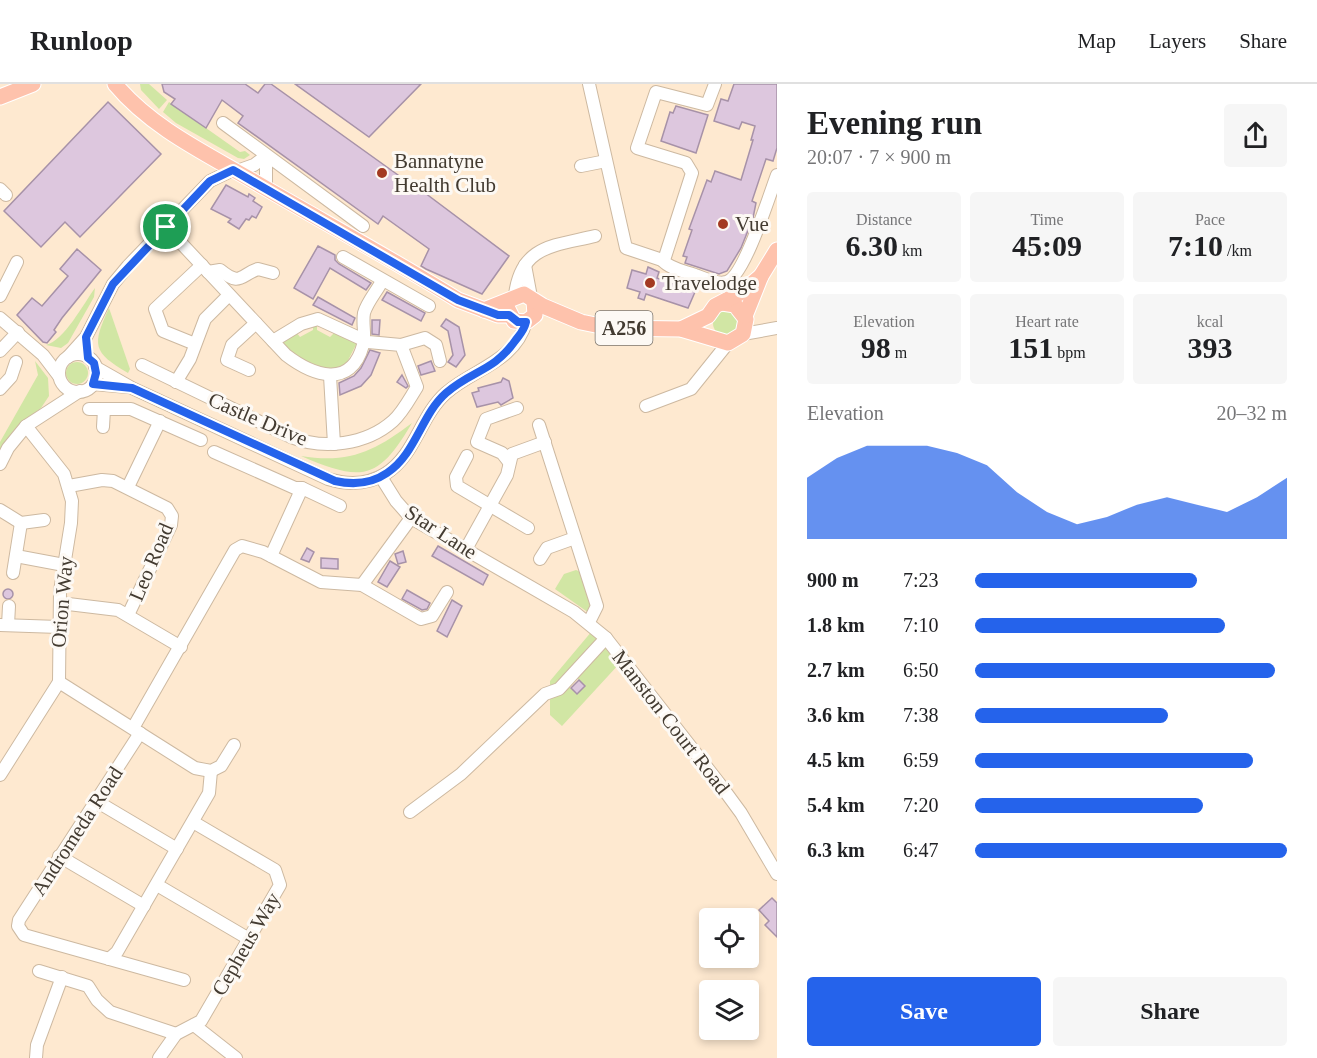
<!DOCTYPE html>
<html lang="en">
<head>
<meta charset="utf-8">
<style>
	body { margin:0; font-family:"Times New Roman",serif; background:#f6f6f6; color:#202124; height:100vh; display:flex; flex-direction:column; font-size:22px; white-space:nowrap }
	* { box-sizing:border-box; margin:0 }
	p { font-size:20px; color:#757577 }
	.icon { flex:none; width:33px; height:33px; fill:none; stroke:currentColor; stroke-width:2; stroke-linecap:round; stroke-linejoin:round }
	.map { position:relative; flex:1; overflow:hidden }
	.details { display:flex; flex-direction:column; background:#fff; width:540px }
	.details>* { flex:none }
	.fabs { position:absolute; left:699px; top:824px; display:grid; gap:12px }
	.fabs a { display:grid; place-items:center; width:60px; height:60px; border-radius:6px; background:#fff; box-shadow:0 3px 9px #0003; font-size:30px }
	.pin { position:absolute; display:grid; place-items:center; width:51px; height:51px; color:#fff; margin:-26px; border:3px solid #fff; border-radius:50%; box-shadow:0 2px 6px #0007 }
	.round { display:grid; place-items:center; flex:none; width:63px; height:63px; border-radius:6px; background:#f6f6f6 }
	.head { display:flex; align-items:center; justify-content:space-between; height:102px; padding:0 30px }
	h1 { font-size:33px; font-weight:600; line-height:45px }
	.stats { display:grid; grid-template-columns:repeat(3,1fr); gap:9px; height:102px; padding:6px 30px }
	.stats div { display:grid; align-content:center; border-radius:6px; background:#f6f6f6; text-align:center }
	.stats b { font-size:30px; font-weight:600 }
	.stats small { font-size:16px; font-weight:400 }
	.stats p { font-size:16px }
	.chart { height:168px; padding:12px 30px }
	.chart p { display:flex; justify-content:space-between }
	.chart svg { width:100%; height:108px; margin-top:6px; fill:#2563eb; opacity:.7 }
	.button { display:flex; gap:12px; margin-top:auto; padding:12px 30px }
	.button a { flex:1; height:69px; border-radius:6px; background:#2563eb; color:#fff; font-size:24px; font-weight:600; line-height:69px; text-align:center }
	.button a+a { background:#f6f6f6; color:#202124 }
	ul { padding:0 30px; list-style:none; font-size:20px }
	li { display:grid; grid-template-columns:96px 72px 1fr; align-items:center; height:45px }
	li i { height:15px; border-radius:8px; background:#2563eb }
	header { display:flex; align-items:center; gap:36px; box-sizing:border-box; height:84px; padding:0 30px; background:#fff; border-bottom:2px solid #e0e0e0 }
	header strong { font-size:28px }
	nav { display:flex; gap:33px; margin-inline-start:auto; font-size:21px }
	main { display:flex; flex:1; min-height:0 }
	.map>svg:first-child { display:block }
	.green { fill:#d1e6a4; fill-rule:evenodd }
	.building { fill:#ddc7de; stroke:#a792a8; stroke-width:1.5 }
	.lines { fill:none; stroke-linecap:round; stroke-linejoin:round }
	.minor-casing { stroke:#cdb9a1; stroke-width:14 }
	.major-casing { stroke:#fff; stroke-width:17 }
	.minor { stroke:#fff; stroke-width:12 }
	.major { stroke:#fec2ac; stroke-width:15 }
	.route-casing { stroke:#fff; stroke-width:12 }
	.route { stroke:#2563eb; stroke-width:8 }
	.poi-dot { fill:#a33a22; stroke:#fdf9f4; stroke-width:2 }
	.labels { text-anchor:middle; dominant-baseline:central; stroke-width:6; stroke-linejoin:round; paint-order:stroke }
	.shield { fill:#fdf9f4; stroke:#7b746c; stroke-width:1.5 }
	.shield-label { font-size:20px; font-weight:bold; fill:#433b31 }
	.poi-label { font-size:21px; fill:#433b31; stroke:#fdf9f4; text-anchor:start }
	.street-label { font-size:21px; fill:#433b31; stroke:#fdf9f4 }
</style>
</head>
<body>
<header>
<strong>Runloop</strong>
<nav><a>Map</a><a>Layers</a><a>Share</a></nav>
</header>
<main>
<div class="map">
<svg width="777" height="974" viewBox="0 0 777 974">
	<rect width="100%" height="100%" fill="#fee9d0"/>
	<g class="green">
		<path d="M140 0H149L167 16 159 25 141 6Z"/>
		<path d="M169 18 240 68 245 67 250 71 244 75 238 74 176 39 163 28Z"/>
		<path d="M95 204 94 213 68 259 61 264 46 261C64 257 84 219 95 204Z"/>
		<path d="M109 224 130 285 128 289C92 268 92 261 109 224Z"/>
		<circle cx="726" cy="239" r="13"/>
		<path d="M313 240H317V246L330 253 335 248 358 257 345 282 320 287 293 270 280 257 296 248 300 253 313 246Z"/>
		<path d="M35 277 48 294 49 312 41 324 18 342 0 368V358L38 291Z"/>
		<circle cx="77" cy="289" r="11"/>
		<path d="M412 339C378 397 362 398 301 372 349 380 375 367 412 339Z"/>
		<path d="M576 486 583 489 593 520 589 529 555 505 564 490Z"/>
		<path d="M592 547 620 579 562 642 550 631V597ZM576 593 585 602 577 610 567 601Z"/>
	</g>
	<g class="building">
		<path d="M162 0H245L258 9 265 0H271L398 91 405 98V110L421 106 509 172 482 210 426 185 421 182 429 165 383 132 378 140 238 39 243 32 222 16 206 44 171 20 175 15 164 8Z"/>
		<path d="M295 0H421L369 53Z"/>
		<path d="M734 0H777V64L773 77 766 75 752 117 756 119 753 134 741 164 727 187 719 190 685 179 687 173 683 172 692 146 689 145 707 96 711 98 715 87 741 96 753 56H751L755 42 742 38 739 45 714 37 721 15 728 17Z"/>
		<path d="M108 18 161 70 80 153 65 138 41 163 4 127Z"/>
		<path d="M676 22 708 31 696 69 661 57 670 28 673 29Z"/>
		<path d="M226 101 248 113 249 110 255 114 253 117 262 123 256 134 252 132 249 136 246 135 239 145 228 138 231 135 211 125Z"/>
		<path d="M318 162 335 171V176L339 180 371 199 366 206 330 184 313 215 294 204Z"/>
		<path d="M77 165 101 186 62 234 54 246 56 248 47 259 43 258 17 231 32 214 42 222 68 192 60 185Z"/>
		<path d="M648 183 659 188 657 194 695 208 688 224 646 210 644 216 638 214 640 208 627 204 632 186 646 190Z"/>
		<path d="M387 208 425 229 421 237 382 216Z"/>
		<path d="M318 213 355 234 352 241 313 221Z"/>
		<path d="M446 235 459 243 465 271 456 283 448 278 453 271 448 247 441 242Z"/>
		<path d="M372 236H380L379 251 372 250Z"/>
		<path d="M370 266 380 269 371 291 361 302 340 311 339 299 354 292 361 284Z"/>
		<path d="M431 277 435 287 421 291 418 282Z"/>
		<path d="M402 291 408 302 406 304 397 298Z"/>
		<path d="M503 294 509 297 513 314 501 321 498 318 477 323 472 309 479 307 478 304 501 298Z"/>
		<path d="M438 462 488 491 483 501 432 472Z"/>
		<path d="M307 464 314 468 309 478 301 475Z"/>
		<path d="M403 467 406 478 398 480 395 470Z"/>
		<path d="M321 474 338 475V485L321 484Z"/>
		<path d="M390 477 400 483 387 503 378 498Z"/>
		<circle cx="8" cy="510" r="5"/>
		<path d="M407 506 430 519 427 525 422 526 402 515Z"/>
		<path d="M452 516 462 522 447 553 437 547Z"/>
		<path d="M579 596 585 602 577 610 571 604Z"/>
		<path d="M772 814 777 819V853L765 841 769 837 759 826Z"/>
	</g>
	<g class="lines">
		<defs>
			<g id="minor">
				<path d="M589 0 626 164 662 176 665 173 692 89 686 79 637 64 656 8 707 21 715 0"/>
				<path d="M223 39 363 142"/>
				<path d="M266 72V105"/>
				<path d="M581 82 606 77"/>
				<path d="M237 87 254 81 266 72"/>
				<path d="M0 105 6 111"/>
				<path d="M166 143 286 271C312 291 351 306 363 261 366 252 362 240 364 229 367 218 377 207 382 197"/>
				<path d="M343 173 429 222"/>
				<path d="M662 176C670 185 684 187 695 191 704 194 717 201 726 198 744 194 770 109 777 91"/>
				<path d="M525 181 531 213"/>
				<path d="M208 188 220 186C241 203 240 191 258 185L273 189"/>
				<path d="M515 211C521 161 554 162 595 152"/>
				<path d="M0 212 17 178"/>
				<path d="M0 234 43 271 59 292"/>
				<path d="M743 250 777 244"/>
				<path d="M195 260 163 247 155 225 202 181"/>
				<path d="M401 261 425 254 436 261 440 277"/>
				<path d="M0 267 18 248"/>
				<circle cx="78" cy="289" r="19"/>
				<path d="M68 273 86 253 113 200 128 182 210 97 233 86"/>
				<path d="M142 281 291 353C323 366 366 361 393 337 403 328 410 314 417 303L401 261 368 258 318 235 301 240 273 257"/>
				<path d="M95 283 132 304 328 395C348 401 367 401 385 390 415 372 420 332 446 309 473 285 515 278 526 238"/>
				<path d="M249 286 227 276 232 261 256 239"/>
				<path d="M330 292 334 360"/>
				<path d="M176 298 190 275 205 235 229 211"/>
				<path d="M93 300 128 303"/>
				<path d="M0 305 11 293 16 278"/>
				<path d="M646 322 691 305 728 259"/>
				<path d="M89 325H131L201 356"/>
				<path d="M539 341 597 522 589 538"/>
				<path d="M103 343 104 325"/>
				<path d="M214 368 295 404H302"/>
				<path d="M467 372 456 393 457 402 528 444"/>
				<path d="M509 378 502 369 477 358 486 335 517 324"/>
				<path d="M0 380 8 364 26 342 80 307"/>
				<path d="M381 393 396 417 411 434 574 528 606 554 719 699 741 729 777 790"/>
				<path d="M69 402 102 396 113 397 167 424 172 432 171 441 128 531"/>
				<path d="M128 403 160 337"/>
				<path d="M0 426 21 439 44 436"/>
				<path d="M466 465 507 391 512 370 545 358"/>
				<path d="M16 472 64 481"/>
				<path d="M271 472 302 404 340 422"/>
				<path d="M540 475 547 464 575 454"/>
				<path d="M13 489 21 439"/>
				<path d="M362 501 411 434"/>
				<path d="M60 519 118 526 181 563"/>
				<path d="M0 541 59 543"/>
				<path d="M8 541 9 522"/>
				<path d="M59 598 195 684 211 687 221 682 234 661"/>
				<path d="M133 644 235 466 242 462 263 468 321 498 362 501 421 535 432 532 447 508"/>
				<path d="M140 649 19 836 18 842 24 851 184 896"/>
				<path d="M0 691 59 598 60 507 71 439 72 417 64 390 26 342"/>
				<path d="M96 717 177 765"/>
				<path d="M410 728 461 690 545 610 559 605 606 554"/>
				<path d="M59 772 144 822"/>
				<path d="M157 801 249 855"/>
				<path d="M109 875 117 868 209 709 211 687"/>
				<path d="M39 887 88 902 97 916 110 928 176 950"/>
				<path d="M194 941 236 974"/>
				<path d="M36 974 37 961 62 893"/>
				<path d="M159 974 176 950 201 937 280 801 275 786 193 738"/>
			</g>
			<g id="major">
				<path d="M115 0C150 42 201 67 248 94 318 135 389 173 458 216L498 231H509"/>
				<path d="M0 13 33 0"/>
				<path d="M507 223 514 237 526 238 535 231 534 217"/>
				<path d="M484 226 524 210 543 222 581 238 610 244 681 245 728 259 743 250 746 235 735 221 722 219"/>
				<path d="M745 232 761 192 777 166"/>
				<path d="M681 245 708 232 715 222 742 208 761 192"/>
			</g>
		</defs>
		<use href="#minor" class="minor-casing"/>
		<use href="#major" class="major-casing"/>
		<use href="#minor" class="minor"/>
		<use href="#major" class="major"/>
	</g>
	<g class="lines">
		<defs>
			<path id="route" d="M233 86 458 216 498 231H509L518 238H526C524 247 520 250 515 257 493 288 472 286 446 309 421 331 416 370 387 389 371 400 353 401 335 397L132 304 93 300 96 289 94 279 88 274 86 253 113 200 210 97Z"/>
		</defs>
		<use href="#route" class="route-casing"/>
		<use href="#route" class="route"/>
	</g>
	<g class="poi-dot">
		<circle cx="382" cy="89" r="6"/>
		<circle cx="723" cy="140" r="6"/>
		<circle cx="650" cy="199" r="6"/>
	</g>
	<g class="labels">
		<rect class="shield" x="595.5" y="227" width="57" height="34" rx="4.5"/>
		<g class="shield-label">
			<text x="624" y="244">A256</text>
		</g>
		<g class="poi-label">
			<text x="394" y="77">Bannatyne<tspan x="394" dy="24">Health Club</tspan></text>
			<text x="735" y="140">Vue</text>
			<text x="662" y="199">Travelodge</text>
		</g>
		<g class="street-label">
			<text transform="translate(258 335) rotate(23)">Castle Drive</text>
			<text transform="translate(441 448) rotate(33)">Star Lane</text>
			<text transform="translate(151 478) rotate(-67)">Leo Road</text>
			<text transform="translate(62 518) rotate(-85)">Orion Way</text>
			<text transform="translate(671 638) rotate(52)">Manston Court Road</text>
			<text transform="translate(77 747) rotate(-57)">Andromeda Road</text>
			<text transform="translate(246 860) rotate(-60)">Cepheus Way</text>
		</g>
	</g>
</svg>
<div class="fabs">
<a><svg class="icon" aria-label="locate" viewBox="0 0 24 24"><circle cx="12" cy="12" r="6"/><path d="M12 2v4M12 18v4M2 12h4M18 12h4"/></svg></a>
<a><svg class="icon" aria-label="layers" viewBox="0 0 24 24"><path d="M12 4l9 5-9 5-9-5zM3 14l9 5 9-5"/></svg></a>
</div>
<div class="pin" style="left:166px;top:143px;background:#1e9e55"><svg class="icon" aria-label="arrive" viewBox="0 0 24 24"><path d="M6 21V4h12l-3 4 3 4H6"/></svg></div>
</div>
<section class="details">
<div class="head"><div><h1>Evening run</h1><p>20:07 · 7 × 900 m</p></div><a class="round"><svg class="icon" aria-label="share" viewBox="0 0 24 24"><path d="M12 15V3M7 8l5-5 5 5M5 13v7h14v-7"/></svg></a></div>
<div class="stats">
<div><p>Distance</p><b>6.30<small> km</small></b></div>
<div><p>Time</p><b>45:09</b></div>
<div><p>Pace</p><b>7:10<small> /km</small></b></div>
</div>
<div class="stats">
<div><p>Elevation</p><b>98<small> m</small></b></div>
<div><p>Heart rate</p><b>151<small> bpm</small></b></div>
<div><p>kcal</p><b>393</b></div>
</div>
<div class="chart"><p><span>Elevation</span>20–32 m</p>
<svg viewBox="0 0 160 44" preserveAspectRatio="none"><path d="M0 44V19L10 11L20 6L30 6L40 6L50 9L60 14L70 25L80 33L90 38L100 35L110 30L120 27L130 30L140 33L150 27L160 19V44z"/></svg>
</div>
<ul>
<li><b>900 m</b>7:23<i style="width:71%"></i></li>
<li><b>1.8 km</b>7:10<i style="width:80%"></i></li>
<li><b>2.7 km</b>6:50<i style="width:96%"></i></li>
<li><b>3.6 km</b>7:38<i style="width:62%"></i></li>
<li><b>4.5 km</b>6:59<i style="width:89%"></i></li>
<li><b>5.4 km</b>7:20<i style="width:73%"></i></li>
<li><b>6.3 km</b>6:47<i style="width:100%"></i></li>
</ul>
<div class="button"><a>Save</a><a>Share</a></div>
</section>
</main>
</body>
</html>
